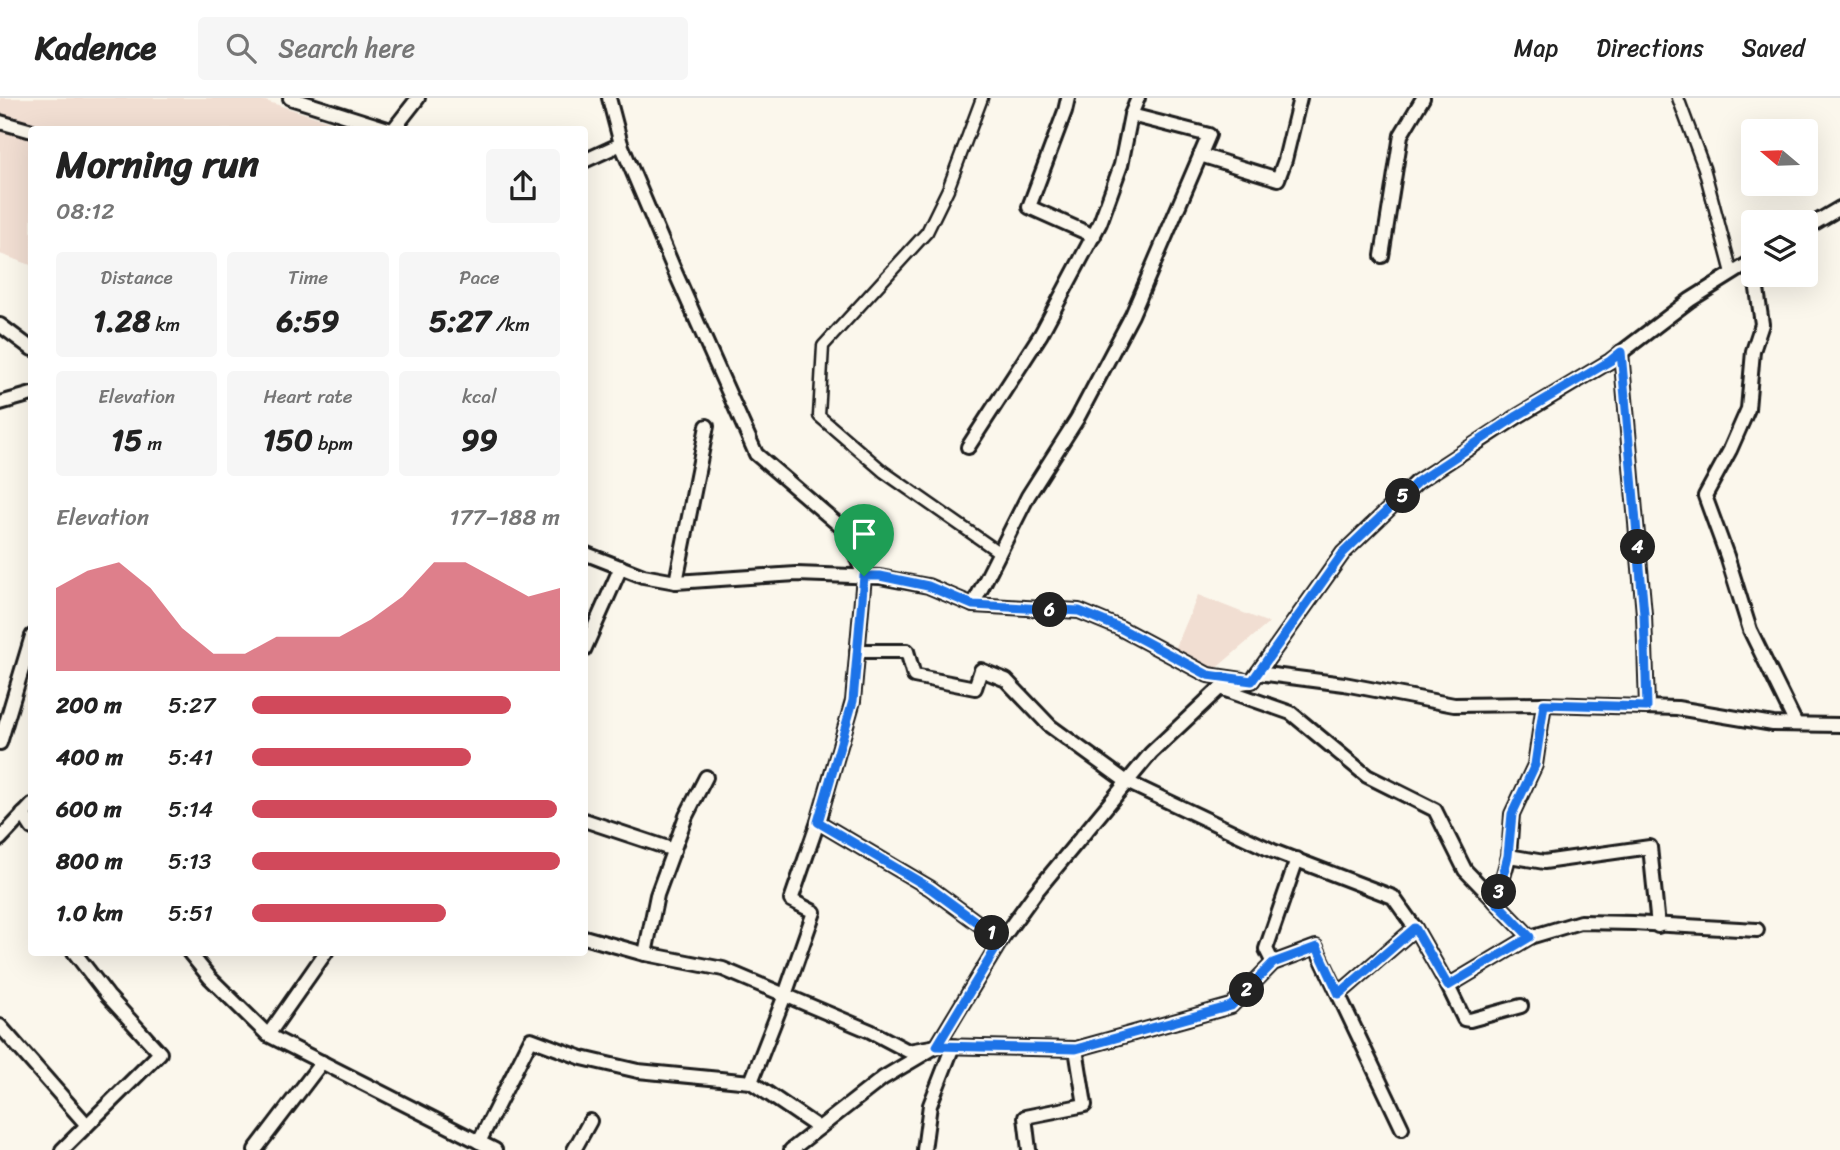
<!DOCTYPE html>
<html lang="en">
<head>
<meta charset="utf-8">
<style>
	body { margin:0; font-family:Sriracha,sans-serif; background:#f6f6f6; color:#222; height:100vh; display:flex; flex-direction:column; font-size:26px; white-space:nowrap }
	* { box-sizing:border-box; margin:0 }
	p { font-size:23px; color:#767676 }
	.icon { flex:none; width:38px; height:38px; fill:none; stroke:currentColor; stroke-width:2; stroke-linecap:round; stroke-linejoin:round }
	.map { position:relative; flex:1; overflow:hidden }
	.sheet { position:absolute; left:28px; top:28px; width:560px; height:830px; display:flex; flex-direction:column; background:#fff; border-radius:7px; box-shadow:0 7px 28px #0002 }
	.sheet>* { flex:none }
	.needle { width:46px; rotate:289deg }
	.tools { position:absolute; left:1741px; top:21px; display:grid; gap:14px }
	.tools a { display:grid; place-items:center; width:77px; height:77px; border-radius:7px; background:#fff; box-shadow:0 7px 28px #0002; font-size:35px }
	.pin { position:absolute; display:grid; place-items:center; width:60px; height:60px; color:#fff; margin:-72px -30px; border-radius:50% 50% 50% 0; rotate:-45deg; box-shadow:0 0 7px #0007 }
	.pin .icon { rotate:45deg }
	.km { position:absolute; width:35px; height:35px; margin:-18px; border-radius:50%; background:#222; color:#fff; font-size:19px; line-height:35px; text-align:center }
	.round { display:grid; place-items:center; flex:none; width:74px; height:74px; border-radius:7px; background:#f6f6f6 }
	.headline { display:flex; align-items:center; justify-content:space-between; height:119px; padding:0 28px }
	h1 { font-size:38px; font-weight:700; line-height:52px }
	.metrics { display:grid; grid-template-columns:repeat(3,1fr); gap:10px; height:119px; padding:7px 28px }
	.metrics div { display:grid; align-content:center; border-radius:7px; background:#f6f6f6; text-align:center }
	.metrics b { font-size:30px; font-weight:700 }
	.metrics small { font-size:19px; font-weight:400 }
	.metrics p { font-size:19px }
	.chart { height:196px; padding:14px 28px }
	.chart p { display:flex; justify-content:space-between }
	.chart svg { width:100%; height:126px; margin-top:7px; fill:#d1495b; opacity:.7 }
	ul { padding:0 28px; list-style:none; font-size:23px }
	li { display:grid; grid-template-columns:112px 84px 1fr; align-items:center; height:52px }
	li i { height:18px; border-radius:9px; background:#d1495b }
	header { display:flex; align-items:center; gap:42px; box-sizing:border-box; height:98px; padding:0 35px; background:#fff; border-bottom:2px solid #e0e0e0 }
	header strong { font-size:33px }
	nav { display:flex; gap:38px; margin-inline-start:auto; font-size:24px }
	.search { width:490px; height:63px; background:#f6f6f6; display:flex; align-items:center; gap:18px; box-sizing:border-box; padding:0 24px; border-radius:7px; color:#767676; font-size:26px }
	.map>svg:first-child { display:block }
	.built { fill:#f1ded2 }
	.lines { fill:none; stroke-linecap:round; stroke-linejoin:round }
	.pedestrian-casing { stroke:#1c1c1c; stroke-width:15 }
	.minor-casing { stroke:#1c1c1c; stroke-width:18 }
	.pedestrian { stroke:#fbf7ec; stroke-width:10 }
	.minor { stroke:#fbf7ec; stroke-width:12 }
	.route-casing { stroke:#fff; stroke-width:14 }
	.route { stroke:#1a73e8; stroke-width:9 }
</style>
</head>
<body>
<header>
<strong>Kadence</strong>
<div class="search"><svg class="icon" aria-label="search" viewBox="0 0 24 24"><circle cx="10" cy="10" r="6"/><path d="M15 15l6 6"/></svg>Search here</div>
<nav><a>Map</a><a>Directions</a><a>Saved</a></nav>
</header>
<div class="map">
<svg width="1840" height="1052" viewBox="0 0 1840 1052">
	<rect width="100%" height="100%" fill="#fbf7ec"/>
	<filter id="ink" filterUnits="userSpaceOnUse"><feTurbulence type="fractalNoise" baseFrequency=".0143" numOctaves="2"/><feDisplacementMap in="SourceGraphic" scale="14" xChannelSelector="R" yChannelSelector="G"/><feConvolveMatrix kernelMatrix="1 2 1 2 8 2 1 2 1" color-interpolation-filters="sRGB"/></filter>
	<g filter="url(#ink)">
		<g class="built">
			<path d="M0 0H256L354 31 32 32 31 167 0 156Z"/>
			<path d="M1198 497 1269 525 1206 579 1171 561Z"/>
		</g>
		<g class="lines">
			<defs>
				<g id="pedestrian">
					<path d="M982 0 948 91 927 134 823 248 819 318 884 374 1000 455"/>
					<path d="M1678 0 1704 70 1732 175"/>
				</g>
				<g id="minor">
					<path d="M290 0 391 32"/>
					<path d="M1068 0 1065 13 1029 109 1094 138"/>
					<path d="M0 24 32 33"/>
					<path d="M393 32 418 0"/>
					<path d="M621 46 676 176 756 356 846 433 864 478 853 603 818 724 791 802 814 814 785 897 751 984"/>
					<path d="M1200 57 1278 81 1285 62 1300 0"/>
					<path d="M584 63 621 46 609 0"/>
					<path d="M1806 130 1840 110"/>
					<path d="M1382 158 1401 37 1423 0"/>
					<path d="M1755 177 1762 226 1753 253 1748 311 1730 352 1705 398 1727 458 1750 532 1796 626"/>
					<path d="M0 227 32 251"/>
					<path d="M1621 254 1644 516 1647 609"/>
					<path d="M0 305 32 296"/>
					<path d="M968 349 1041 236 1100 125 1121 67 1131 17"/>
					<path d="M584 455 643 478 676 484 796 476 880 479 928 488 973 507 1079 513 1120 530 1208 577 1242 582"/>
					<path d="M676 484 707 328"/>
					<path d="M973 507 1028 398 1077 321 1132 217 1209 37 1131 17 1138 0"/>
					<path d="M584 552 621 469"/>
					<path d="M857 553H907L914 578 975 590 981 572 1006 582 1050 628 1127 684 1273 753 1393 799 1415 830 1448 888 1530 839"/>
					<path d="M1258 575 1344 586 1454 607 1544 606"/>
					<path d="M1220 590 1291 615 1367 678 1435 712 1465 772 1530 839 1580 824 1633 825 1757 832"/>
					<path d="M0 645 32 538"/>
					<path d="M23 716 32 730"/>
					<path d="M584 722 674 752"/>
					<path d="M818 724 930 790 1001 842"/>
					<path d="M0 741 32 707"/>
					<path d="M1509 758 1544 764 1650 749 1658 828"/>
					<path d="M1496 804 1509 758 1512 716 1535 667 1544 606 1677 610 1773 626 1840 627"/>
					<path d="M584 839 641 855 723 871 870 933 908 953 937 948 1076 951 1085 1007 1025 1019 1029 1052"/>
					<path d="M189 854 210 880 268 937 495 1052"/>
					<path d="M645 856 657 797 686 718 706 679"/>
					<path d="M1273 865 1266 851 1297 761"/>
					<path d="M1448 888 1464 921 1470 922 1521 908"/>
					<path d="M1339 896 1415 830"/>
					<path d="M0 928 87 1027"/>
					<path d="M268 937 326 854"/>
					<path d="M1076 951 1231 908 1273 865 1316 849 1402 1030"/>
					<path d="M479 1044 531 941 582 960 638 973 751 984 819 1030"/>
					<path d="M62 1052 160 955 108 898 74 854"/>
					<path d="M255 1052 322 964"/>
					<path d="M574 1052 590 1023"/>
					<path d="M791 1052 883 980 937 948 1001 842 1035 795 1151 655 1220 590 1252 583 1343 455 1417 384 1518 318 1610 263 1690 202 1754 162"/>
					<path d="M924 1052 930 1007 953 948"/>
				</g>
			</defs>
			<use href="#pedestrian" class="pedestrian-casing"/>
			<use href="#minor" class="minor-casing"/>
			<use href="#pedestrian" class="pedestrian"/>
			<use href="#minor" class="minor"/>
		</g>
	</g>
	<g class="lines" filter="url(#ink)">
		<defs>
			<path id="route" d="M1621 254 1644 516 1647 609 1544 606 1535 667 1512 716 1508 758 1496 804 1530 839 1448 888 1415 830 1339 896 1317 849 1273 865 1231 908 1076 951 937 948 1001 842 930 790 818 724 853 603 864 478H880L928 488 973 507 1079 513 1120 530 1208 577 1252 583 1343 455 1417 384 1517 318 1610 263Z"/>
		</defs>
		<use href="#route" class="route-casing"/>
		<use href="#route" class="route"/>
	</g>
</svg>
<div class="tools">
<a><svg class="needle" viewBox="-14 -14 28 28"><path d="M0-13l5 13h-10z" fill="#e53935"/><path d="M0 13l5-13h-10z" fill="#767676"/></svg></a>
<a><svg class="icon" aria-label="layers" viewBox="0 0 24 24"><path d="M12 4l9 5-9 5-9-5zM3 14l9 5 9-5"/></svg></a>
</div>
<div class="pin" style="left:864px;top:478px;background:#1e9e55"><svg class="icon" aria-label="arrive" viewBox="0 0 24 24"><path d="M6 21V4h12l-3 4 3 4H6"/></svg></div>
<b class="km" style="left:992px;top:835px">1</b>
<b class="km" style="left:1247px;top:892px">2</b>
<b class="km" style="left:1499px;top:794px">3</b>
<b class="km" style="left:1638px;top:449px">4</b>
<b class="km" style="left:1403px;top:398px">5</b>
<b class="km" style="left:1050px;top:512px">6</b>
<section class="sheet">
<div class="headline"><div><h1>Morning run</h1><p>08:12</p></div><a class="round"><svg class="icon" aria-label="share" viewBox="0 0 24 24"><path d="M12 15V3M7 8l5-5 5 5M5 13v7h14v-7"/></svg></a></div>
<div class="metrics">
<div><p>Distance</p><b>1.28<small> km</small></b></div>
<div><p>Time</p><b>6:59</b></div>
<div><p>Pace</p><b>5:27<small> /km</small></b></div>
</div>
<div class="metrics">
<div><p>Elevation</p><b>15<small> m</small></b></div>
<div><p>Heart rate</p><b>150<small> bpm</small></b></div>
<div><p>kcal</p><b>99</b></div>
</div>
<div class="chart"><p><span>Elevation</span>177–188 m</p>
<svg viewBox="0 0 160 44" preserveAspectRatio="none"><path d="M0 44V15L10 9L20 6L30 15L40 29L50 38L60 38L70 32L80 32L90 32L100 26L110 18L120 6L130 6L140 12L150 18L160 15V44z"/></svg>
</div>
<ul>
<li><b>200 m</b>5:27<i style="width:84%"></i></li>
<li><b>400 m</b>5:41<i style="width:71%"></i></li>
<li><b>600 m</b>5:14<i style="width:99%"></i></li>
<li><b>800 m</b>5:13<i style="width:100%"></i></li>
<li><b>1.0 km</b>5:51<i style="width:63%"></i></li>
</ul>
</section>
</div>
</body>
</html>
